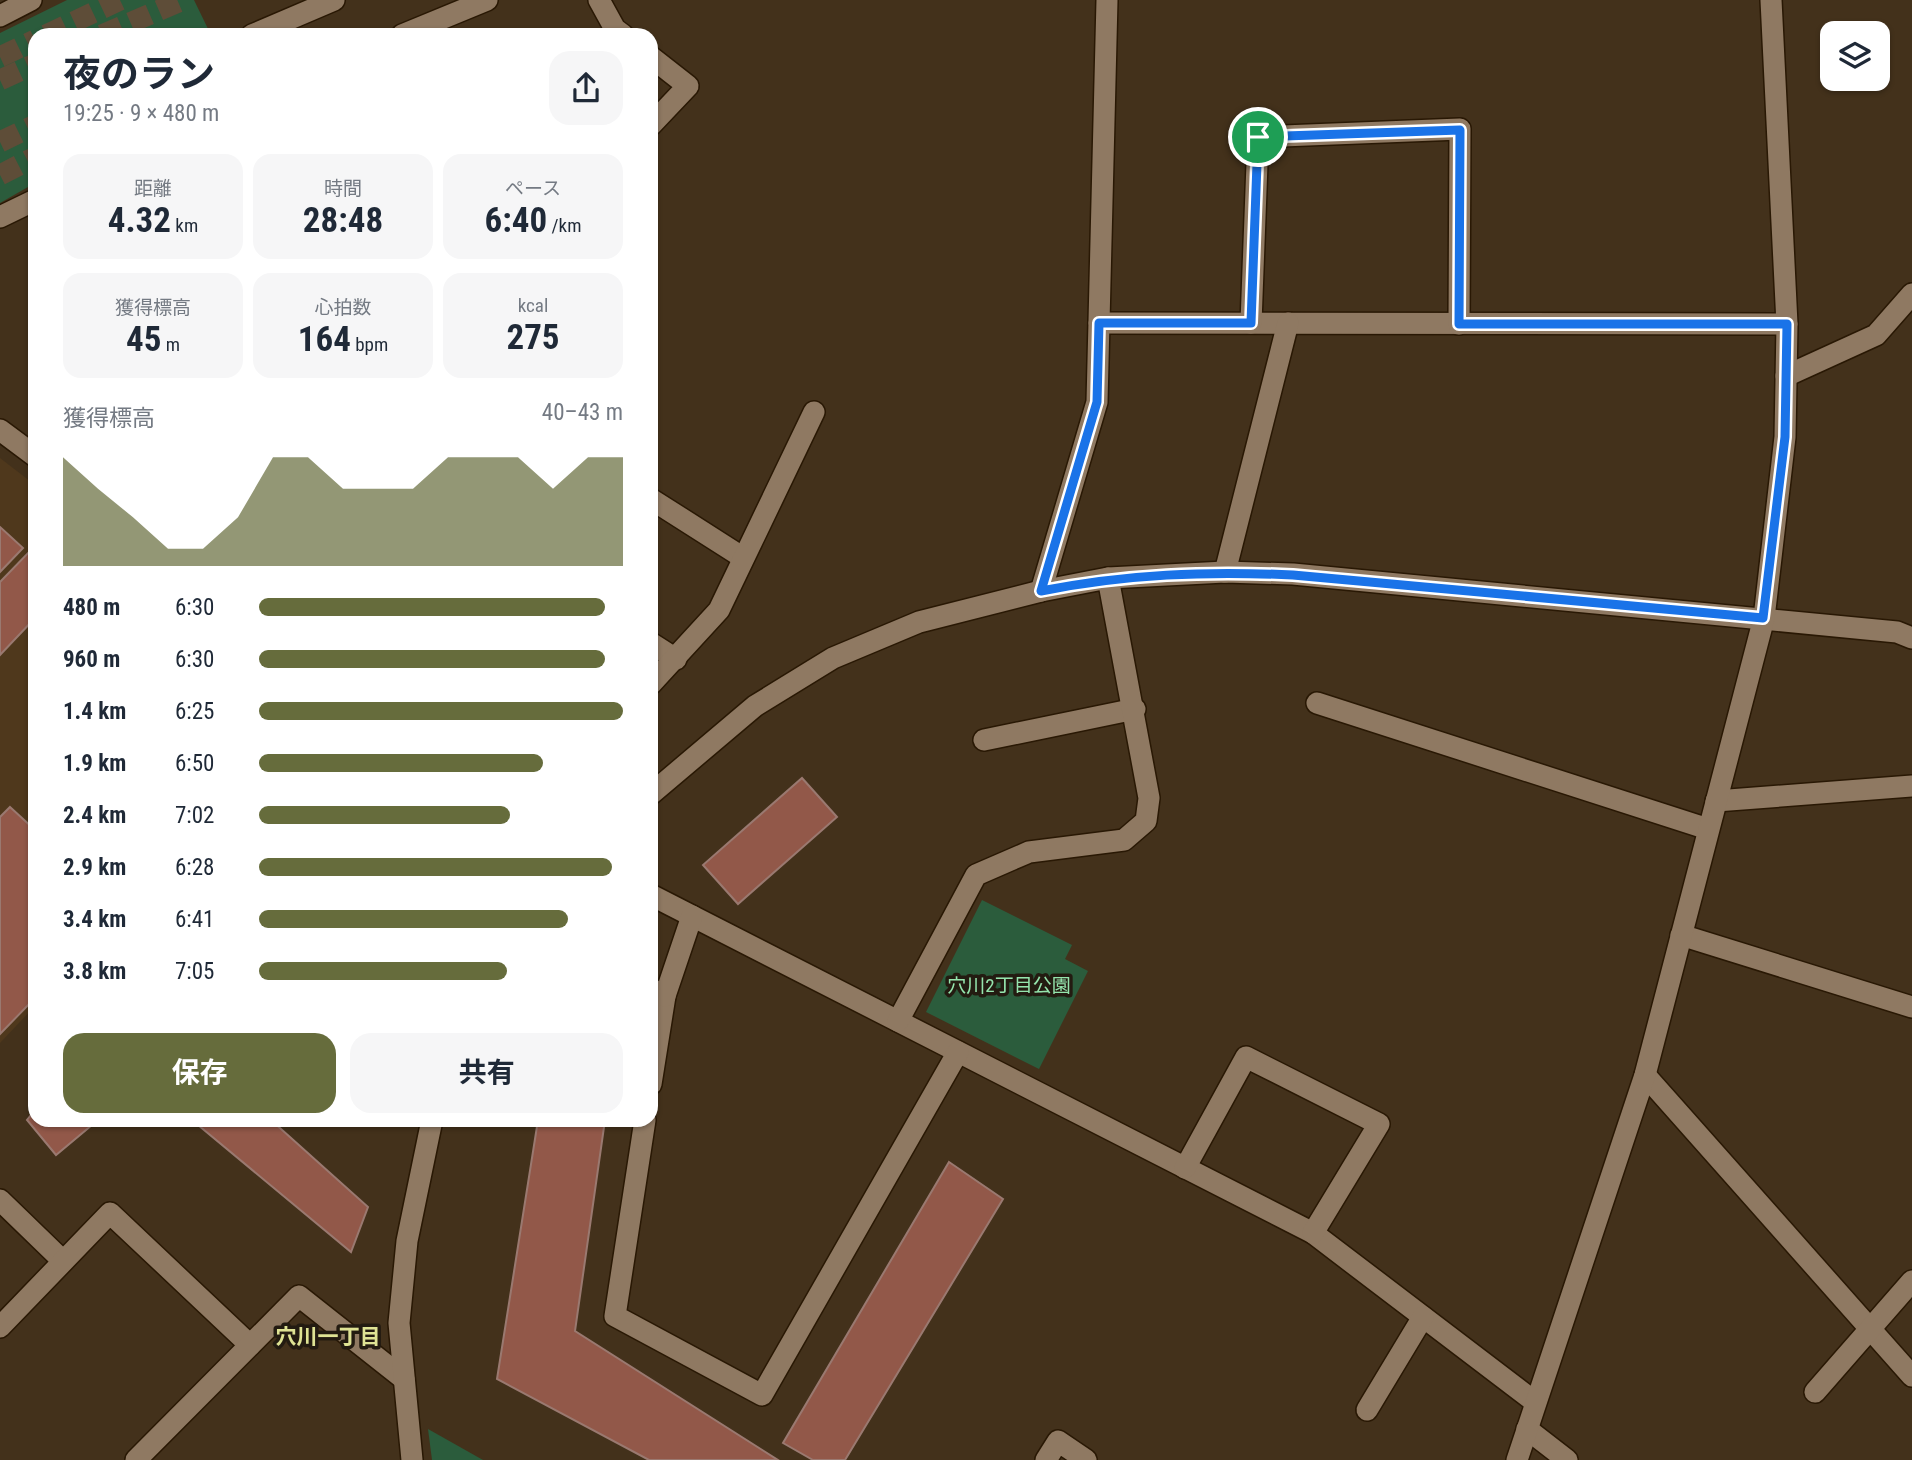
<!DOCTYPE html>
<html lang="ja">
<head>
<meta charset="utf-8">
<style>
	body { margin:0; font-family:"Roboto Condensed","Noto Sans JP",sans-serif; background:#f6f6f7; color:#1f2937; height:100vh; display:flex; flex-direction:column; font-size:26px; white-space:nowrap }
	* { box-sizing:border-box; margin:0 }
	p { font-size:23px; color:#747a83 }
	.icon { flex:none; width:38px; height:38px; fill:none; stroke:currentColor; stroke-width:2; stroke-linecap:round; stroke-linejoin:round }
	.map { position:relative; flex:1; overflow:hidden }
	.sheet { position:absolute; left:28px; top:28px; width:630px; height:1099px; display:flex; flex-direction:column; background:#fff; border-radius:21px; box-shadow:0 2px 5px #0004 }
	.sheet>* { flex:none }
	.buttons { position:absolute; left:1820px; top:21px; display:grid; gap:14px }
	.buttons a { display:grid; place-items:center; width:70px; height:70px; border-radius:14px; background:#fff; box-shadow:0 2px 5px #0004; font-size:35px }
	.pin { position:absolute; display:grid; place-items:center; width:60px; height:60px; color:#fff; margin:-30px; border:4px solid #fff; border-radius:50%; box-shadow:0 2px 7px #0007 }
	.round { display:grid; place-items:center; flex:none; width:74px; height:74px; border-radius:21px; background:#f6f6f7 }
	.headline { display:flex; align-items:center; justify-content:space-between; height:119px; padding:0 35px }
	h1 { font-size:38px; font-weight:700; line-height:52px }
	.metrics { display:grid; grid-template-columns:repeat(3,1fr); gap:10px; height:119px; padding:7px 35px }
	.metrics div { display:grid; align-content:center; border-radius:18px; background:#f6f6f7; text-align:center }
	.metrics b { font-size:35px; font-weight:700 }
	.metrics small { font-size:19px; font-weight:400 }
	.metrics p { font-size:19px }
	.chart { height:196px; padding:14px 35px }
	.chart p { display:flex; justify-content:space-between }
	.chart svg { width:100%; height:126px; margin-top:7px; fill:#666c3c; opacity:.7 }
	.cta { display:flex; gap:14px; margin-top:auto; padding:14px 35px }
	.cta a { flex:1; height:80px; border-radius:21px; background:#666c3c; color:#fff; font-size:28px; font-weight:700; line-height:80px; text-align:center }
	.cta a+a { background:#f6f6f7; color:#1f2937 }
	ul { padding:0 35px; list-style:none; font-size:23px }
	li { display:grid; grid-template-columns:112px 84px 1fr; align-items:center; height:52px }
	li i { height:18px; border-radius:9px; background:#666c3c }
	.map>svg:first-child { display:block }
	.built { fill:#4f381c }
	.green { fill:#2b5c3c }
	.building { fill:#925849; stroke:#9a7970; stroke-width:2 }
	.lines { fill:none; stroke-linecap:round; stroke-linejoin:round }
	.minor-tunnel { stroke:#5e4d38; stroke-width:21; stroke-dasharray:21 10; stroke-linecap:butt }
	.minor-casing { stroke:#291804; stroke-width:24 }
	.minor { stroke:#8f7962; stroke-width:21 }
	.route-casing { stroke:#fff; stroke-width:14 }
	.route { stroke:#1a73e8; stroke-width:9 }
	.labels { text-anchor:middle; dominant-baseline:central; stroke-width:7; stroke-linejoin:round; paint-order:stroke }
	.park-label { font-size:19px; fill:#95e5ad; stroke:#231b11 }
	.neighbourhood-label { font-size:21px; font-weight:bold; fill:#dfe394; stroke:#231b11 }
</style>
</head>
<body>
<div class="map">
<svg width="1912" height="1460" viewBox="0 0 1912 1460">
	<rect width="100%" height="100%" fill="#43311b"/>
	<path class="built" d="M0 458 35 485V1006L0 1043Z"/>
	<g class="green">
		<path d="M67 0H194L211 35H35V183L0 203V33Z"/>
		<path d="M982 900 1072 945 1065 959 1088 971 1039 1069 926 1012Z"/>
		<path d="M428 1429 483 1460H432Z"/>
	</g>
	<g class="building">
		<path d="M0 527 23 548 0 572Z"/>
		<path d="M29 552 35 557V618L0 655V582Z"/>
		<path d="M802 778 837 817 738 904 703 865Z"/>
		<path d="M10 807 35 830V998L0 1034V817Z"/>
		<path d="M35 1110V1120H98L56 1155 27 1120Z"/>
		<path d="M192 1120H271L368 1207 351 1252Z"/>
		<path d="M538 1120H605L575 1331 778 1460H649L497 1379Z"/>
		<path d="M949 1162 1003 1199 845 1460H813L783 1443Z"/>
	</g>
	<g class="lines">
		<g class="minor-tunnel">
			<path d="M46 35 120 0"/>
			<path d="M102 35 183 0"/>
			<path d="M0 57 35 40"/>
			<path d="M0 80 35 64"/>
			<path d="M0 142 35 125"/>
			<path d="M0 175 35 157"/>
		</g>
		<defs>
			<g id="minor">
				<path d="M599 0 615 29 623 35"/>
				<path d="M0 16 31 0"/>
				<path d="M252 35 334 0"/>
				<path d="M402 35 487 0"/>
				<path d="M651 57 688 86 651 125"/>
				<path d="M0 217 35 200"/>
				<path d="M1099 323 1787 324"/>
				<path d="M1251 323 1258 137 1460 129 1459 324"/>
				<path d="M1786 376 1876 335 1912 294"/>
				<path d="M0 430 35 456"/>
				<path d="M651 499 742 557"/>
				<path d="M1225 572 1288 323"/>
				<path d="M1041 591 1097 402 1107 0"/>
				<path d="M651 643 676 659"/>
				<path d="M651 684 719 610 814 412"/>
				<path d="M1317 703 1708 829"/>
				<path d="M984 740 1135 709"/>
				<path d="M651 794 755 706 833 658 919 622 1041 591 1108 578 1225 572 1293 574 1897 632 1912 638"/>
				<path d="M1716 801 1912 786"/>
				<path d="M651 895 1313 1233 1535 1402"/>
				<path d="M1681 935 1912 1007"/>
				<path d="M651 989 665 996 651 1084"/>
				<path d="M665 996 692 916"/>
				<path d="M898 1021 976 875 1029 852 1124 840 1146 821 1149 798 1108 578"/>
				<path d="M1645 1075 1912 1376"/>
				<path d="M645 1120 615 1316 762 1395 958 1052"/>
				<path d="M1185 1168 1246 1057 1379 1124 1313 1233"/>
				<path d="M0 1200 63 1261"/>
				<path d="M0 1327 110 1213 250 1345"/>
				<path d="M1815 1392 1912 1281"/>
				<path d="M1367 1410 1423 1317"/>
				<path d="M1527 1429 1567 1460"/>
				<path d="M136 1460 299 1296 404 1379"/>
				<path d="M412 1460 399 1323 407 1241 432 1120"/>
				<path d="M1046 1460 1058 1441 1086 1460"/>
				<path d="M1517 1460 1645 1075 1764 618 1785 437 1787 324 1771 0"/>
			</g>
		</defs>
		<use href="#minor" class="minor-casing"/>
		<use href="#minor" class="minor"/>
	</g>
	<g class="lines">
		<defs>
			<path id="route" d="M1460 130 1459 324H1787L1785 437 1763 618 1293 575C1206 571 1127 574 1041 591L1097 402 1099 323H1251L1258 137Z"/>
		</defs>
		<use href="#route" class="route-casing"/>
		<use href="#route" class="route"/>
	</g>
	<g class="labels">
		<g class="park-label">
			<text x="1009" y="985">穴川2丁目公園</text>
		</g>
		<g class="neighbourhood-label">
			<text x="328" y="1337">穴川一丁目</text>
		</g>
	</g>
</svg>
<div class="buttons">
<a><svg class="icon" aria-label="layers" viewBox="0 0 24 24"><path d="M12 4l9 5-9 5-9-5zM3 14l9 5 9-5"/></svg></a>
</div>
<div class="pin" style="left:1258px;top:137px;background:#1e9e55"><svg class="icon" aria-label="arrive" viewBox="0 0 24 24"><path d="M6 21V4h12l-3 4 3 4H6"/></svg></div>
<section class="sheet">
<div class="headline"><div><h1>夜のラン</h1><p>19:25 · 9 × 480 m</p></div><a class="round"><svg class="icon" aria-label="share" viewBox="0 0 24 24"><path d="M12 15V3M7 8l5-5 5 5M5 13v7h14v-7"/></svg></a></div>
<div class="metrics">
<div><p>距離</p><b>4.32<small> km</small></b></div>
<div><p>時間</p><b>28:48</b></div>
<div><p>ペース</p><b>6:40<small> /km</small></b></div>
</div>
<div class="metrics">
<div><p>獲得標高</p><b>45<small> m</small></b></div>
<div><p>心拍数</p><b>164<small> bpm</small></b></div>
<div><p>kcal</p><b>275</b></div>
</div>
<div class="chart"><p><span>獲得標高</span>40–43 m</p>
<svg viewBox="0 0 160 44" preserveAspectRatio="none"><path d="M0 44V6L10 17L20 27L30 38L40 38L50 27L60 6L70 6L80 17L90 17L100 17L110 6L120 6L130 6L140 17L150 6L160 6V44z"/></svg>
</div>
<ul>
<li><b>480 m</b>6:30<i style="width:95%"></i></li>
<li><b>960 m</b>6:30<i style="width:95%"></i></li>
<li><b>1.4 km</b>6:25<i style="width:100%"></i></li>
<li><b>1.9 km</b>6:50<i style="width:78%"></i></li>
<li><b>2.4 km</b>7:02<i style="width:69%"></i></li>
<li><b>2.9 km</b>6:28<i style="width:97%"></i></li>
<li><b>3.4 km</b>6:41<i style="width:85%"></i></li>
<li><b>3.8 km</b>7:05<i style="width:68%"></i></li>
</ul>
<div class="cta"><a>保存</a><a>共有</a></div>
</section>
</div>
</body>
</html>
